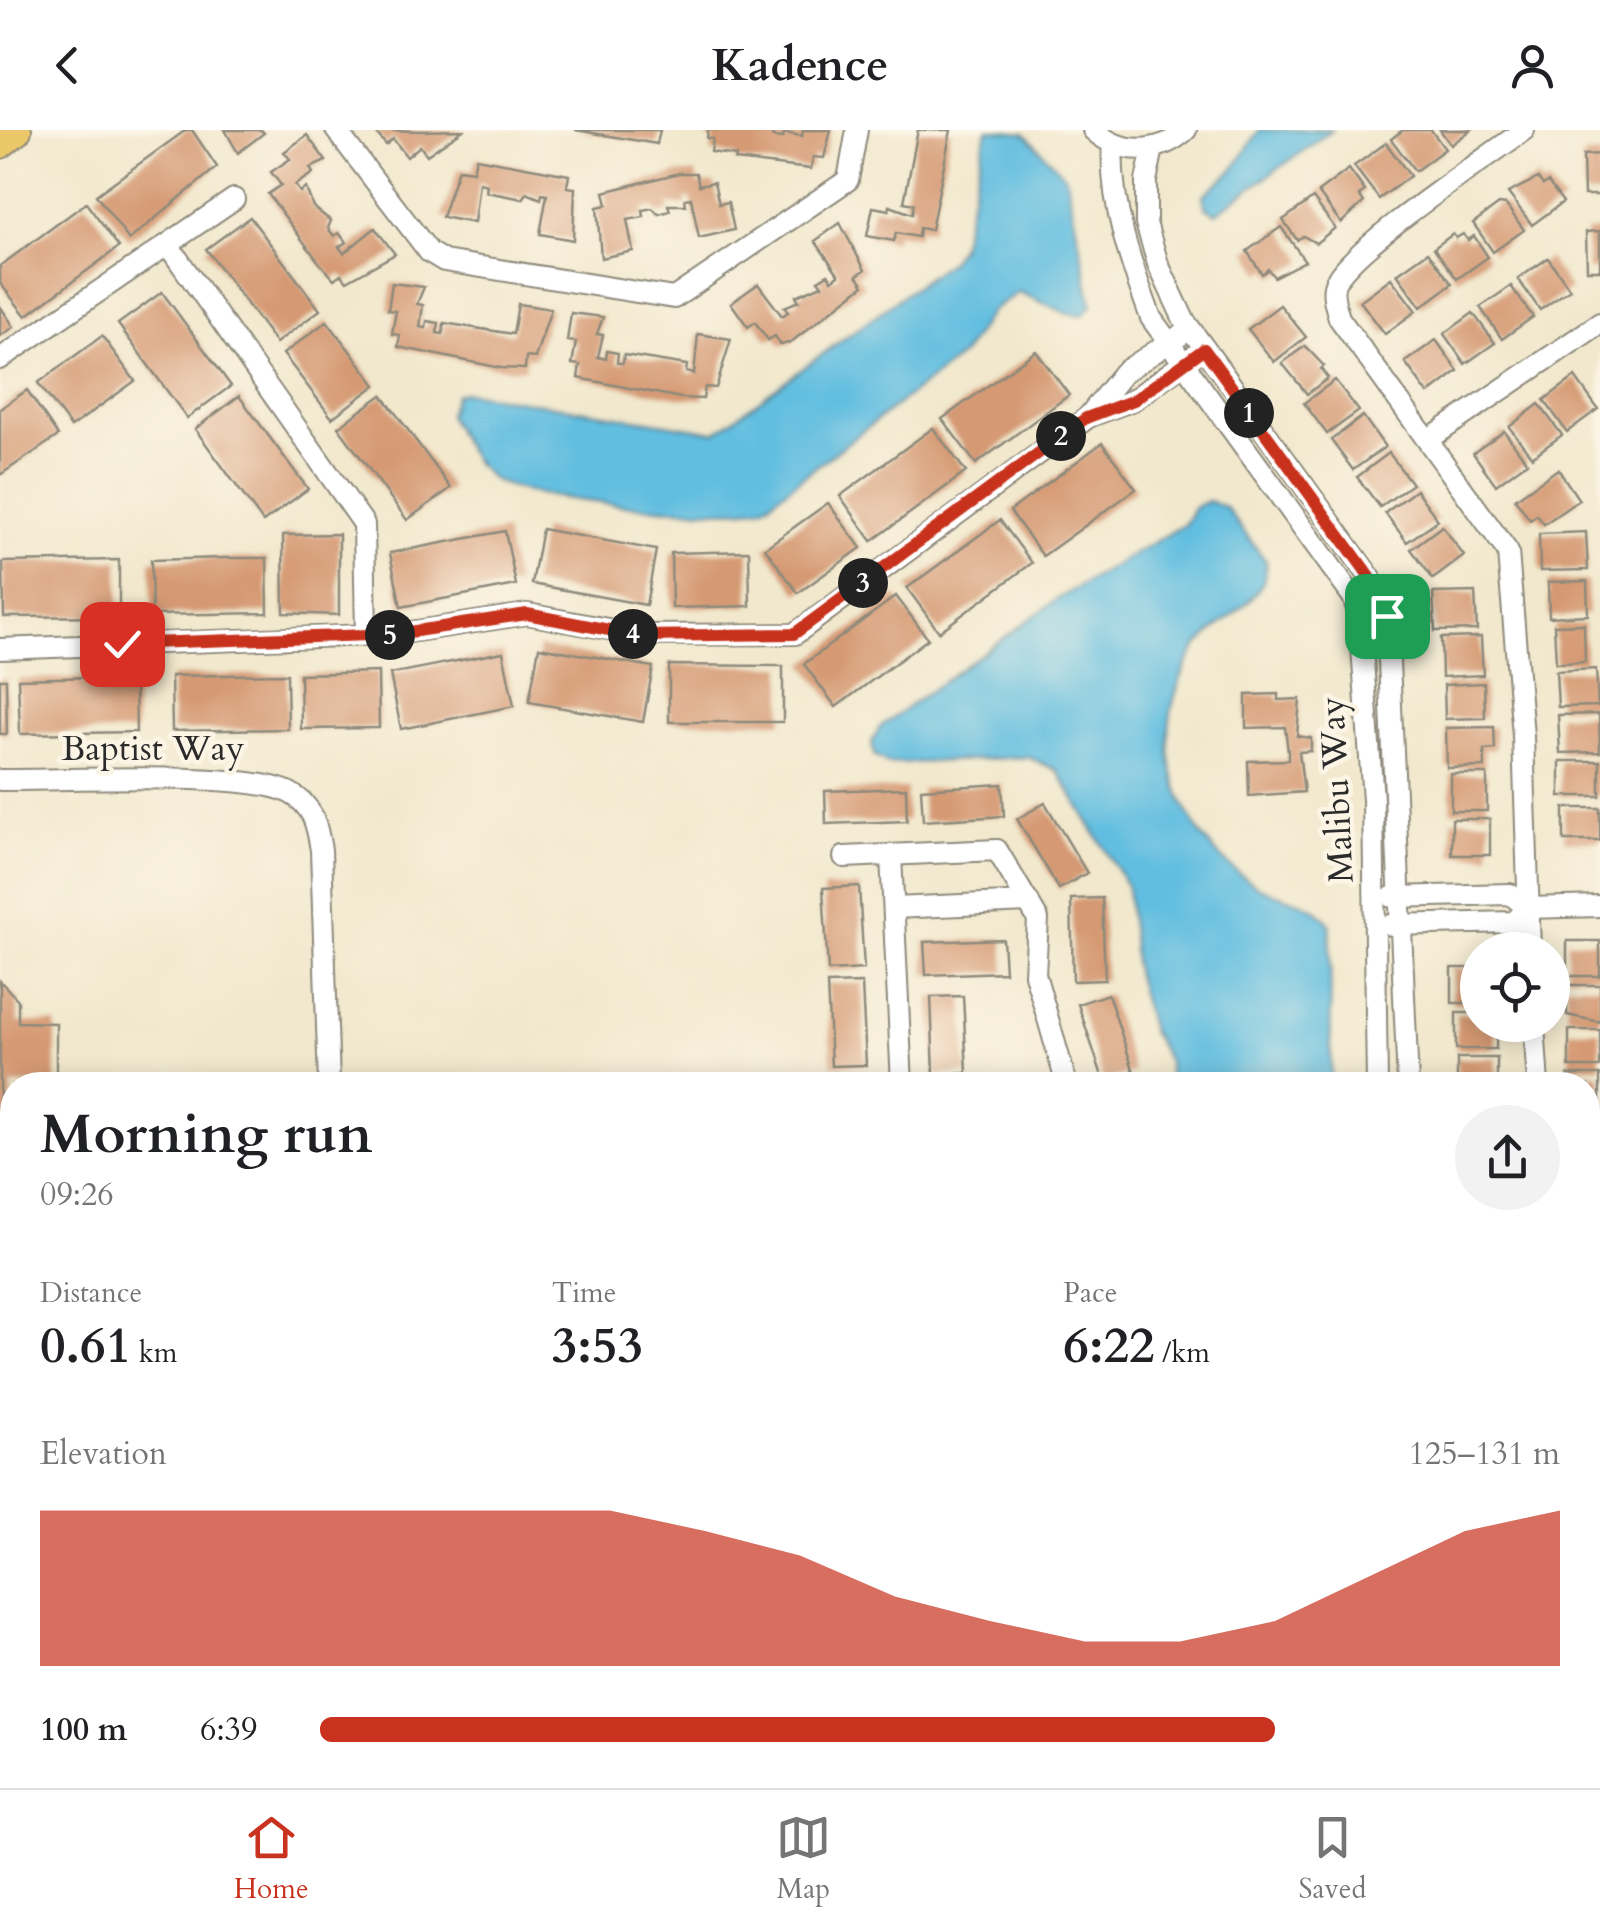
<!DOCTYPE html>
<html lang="en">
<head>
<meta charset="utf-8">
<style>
	body { margin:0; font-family:Cardo,serif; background:#f2f2f2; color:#202124; height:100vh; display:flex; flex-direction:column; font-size:38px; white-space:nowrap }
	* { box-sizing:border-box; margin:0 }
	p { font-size:32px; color:#757577 }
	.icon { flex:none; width:55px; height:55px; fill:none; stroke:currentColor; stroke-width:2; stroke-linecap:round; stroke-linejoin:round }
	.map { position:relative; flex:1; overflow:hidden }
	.sheet { position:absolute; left:0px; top:942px; width:1600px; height:718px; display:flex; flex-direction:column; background:#fff; border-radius:40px 40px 0 0; box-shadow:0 5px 25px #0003 }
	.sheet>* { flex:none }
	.fabs { position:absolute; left:1460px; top:802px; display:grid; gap:20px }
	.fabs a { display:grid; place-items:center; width:110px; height:110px; border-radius:50%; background:#fff; box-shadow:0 5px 25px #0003; font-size:50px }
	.pin { position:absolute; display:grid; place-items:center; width:85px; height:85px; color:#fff; margin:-42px; border-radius:20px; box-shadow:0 5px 15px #0006 }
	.km { position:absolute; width:50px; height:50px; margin:-25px; border-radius:50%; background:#222; color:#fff; font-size:28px; line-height:50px; text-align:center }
	.round { display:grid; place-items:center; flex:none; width:105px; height:105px; border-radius:52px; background:#f2f2f2 }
	.summary { display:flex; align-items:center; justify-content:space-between; height:170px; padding:0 40px }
	h1 { font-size:55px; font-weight:600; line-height:75px }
	.metrics { display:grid; grid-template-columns:repeat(3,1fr); gap:15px; height:170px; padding:10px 40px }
	.metrics div { display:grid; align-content:center }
	.metrics b { font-size:50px; font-weight:600 }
	.metrics small { font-size:28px; font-weight:400 }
	.metrics p { font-size:28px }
	.chart { height:280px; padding:20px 40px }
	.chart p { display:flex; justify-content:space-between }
	.chart svg { width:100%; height:180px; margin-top:10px; fill:#c8321e; opacity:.7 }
	ul { padding:0 40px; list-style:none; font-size:32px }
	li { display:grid; grid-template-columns:160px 120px 1fr; align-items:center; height:75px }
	li i { height:25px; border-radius:12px; background:#c8321e }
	header { display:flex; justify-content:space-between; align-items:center; height:130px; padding:0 40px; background:#fff; font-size:45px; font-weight:600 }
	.dock { display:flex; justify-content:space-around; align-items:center; height:140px; border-top:2px solid #e0e0e0; background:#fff; font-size:28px; color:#757577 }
	.dock a { display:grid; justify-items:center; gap:5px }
	.dock .current { color:#c8321e }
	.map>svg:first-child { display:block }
	.water { fill:#62bee0; stroke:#467486; stroke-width:2.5 }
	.building { fill:#d59a73 }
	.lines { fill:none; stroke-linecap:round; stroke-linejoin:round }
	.minor-casing { stroke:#8e8a7c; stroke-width:24 }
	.major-casing { stroke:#8e8a7c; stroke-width:29 }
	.highway-casing { stroke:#8e8a7c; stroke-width:34 }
	.minor { stroke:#fff; stroke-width:20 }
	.major { stroke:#eac769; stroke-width:25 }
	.highway { stroke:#eac769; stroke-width:30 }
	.route-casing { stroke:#fff; stroke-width:20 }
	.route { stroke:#c8321e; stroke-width:12 }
	.labels { text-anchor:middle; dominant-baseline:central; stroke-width:9; stroke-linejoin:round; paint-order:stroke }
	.street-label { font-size:35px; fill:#2b2b2b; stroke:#fcf5e5 }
</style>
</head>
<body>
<header><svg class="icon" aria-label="back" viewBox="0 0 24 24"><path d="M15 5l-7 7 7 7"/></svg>Kadence<svg class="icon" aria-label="person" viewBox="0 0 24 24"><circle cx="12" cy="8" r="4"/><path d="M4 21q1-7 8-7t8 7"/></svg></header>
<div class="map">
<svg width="1600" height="1658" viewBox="0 0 1600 1658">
	<rect width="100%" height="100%" fill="#fcf5e5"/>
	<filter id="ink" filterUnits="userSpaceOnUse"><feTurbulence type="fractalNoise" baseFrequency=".01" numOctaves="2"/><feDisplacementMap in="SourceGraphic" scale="20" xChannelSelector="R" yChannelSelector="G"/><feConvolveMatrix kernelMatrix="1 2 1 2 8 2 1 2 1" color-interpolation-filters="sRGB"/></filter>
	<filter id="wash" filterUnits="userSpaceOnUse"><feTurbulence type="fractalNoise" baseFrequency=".0048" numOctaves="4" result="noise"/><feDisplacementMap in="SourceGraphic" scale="40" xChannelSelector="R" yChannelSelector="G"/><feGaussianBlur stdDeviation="2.25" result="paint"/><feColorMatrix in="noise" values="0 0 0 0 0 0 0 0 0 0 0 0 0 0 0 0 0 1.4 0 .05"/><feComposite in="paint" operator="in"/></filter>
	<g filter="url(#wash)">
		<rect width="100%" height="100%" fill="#f1e8cd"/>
		<g class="water">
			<path d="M987 0 1024 3 1066 47 1092 175 1083 185 1066 183 1019 162 992 180 961 226 763 377C718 386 526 373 491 348 473 335 458 305 448 285L456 264 467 262 716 302 950 131 960 117Z"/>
			<path d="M1259 0H1332L1216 83 1206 77 1203 66 1234 39Z"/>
			<path d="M1208 371 1225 377 1266 431C1271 469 1218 489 1197 517 1188 529 1179 551 1175 566 1154 638 1190 712 1251 752 1277 770 1312 767 1330 795L1331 955H1169L1168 931 1151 901 1135 842 1127 756 1057 640 1028 627 888 634 874 625 872 612 880 597 1056 470 1185 394 1195 377Z"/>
			<path d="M12 1508V1560H0V1510Z"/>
		</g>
		<g id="blocks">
			<g class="building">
				<path d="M186 0H192L217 37 129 110 96 65Z"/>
				<path d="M225 0H261L264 3 238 23Z"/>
				<path d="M374 0 419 1 463 0 427 25 420 16 407 27 393 9 386 15Z"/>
				<path d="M575 0H660L657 14Z"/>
				<path d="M708 0H748L757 4 758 0H770L773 7 783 8 784 3 802 6 803 0H831L824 28 813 27 811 39 735 30 736 26 711 22 713 9 707 8Z"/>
				<path d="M918 0H951L931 100 919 98 918 107 896 103 894 111 867 106 873 77 889 80 890 76 912 84 914 74 904 72Z"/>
				<path d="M1403 0H1431L1445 19 1415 41 1391 9Z"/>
				<path d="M1440 0H1471L1451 15Z"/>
				<path d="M307 5 326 31 310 38 313 43 295 55 300 62 306 58 313 77 331 91 328 98 334 106 339 103 346 112 339 117 344 123 375 98 395 124 347 151 341 144 334 149 318 131 268 64 281 55 271 42 290 29 284 22Z"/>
				<path d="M1386 13 1410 46 1379 69 1354 36Z"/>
				<path d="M1600 24V65H1584L1583 25Z"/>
				<path d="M476 28 569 45 567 57 575 58 573 110 540 104 547 65 542 64 541 69 527 63 523 69 486 62 487 55 479 53 474 93 442 87 458 39 473 41Z"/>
				<path d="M1349 39 1365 61 1359 65 1364 72 1341 93 1318 62Z"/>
				<path d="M679 43H696L699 55 714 52 719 74 728 72 734 100 699 108 691 68 685 69 686 75H668L670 81 659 84 652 78 643 80 644 87 627 90 633 121 601 128 597 77 607 75 604 62Z"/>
				<path d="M1538 48 1543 55 1548 52 1563 72 1532 95 1508 63Z"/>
				<path d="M1313 68 1335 98 1316 113 1303 106 1297 110 1283 90Z"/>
				<path d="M86 73 119 117 26 186 0 153V136Z"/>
				<path d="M1499 74 1506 75 1524 100 1493 122 1473 93Z"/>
				<path d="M250 87 320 180 276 213 206 119Z"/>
				<path d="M840 93 865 140 857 145 864 155 791 212 781 215 775 206 768 210 755 192 748 197 731 173 758 154 782 186 788 182 784 177 799 171 796 166 822 155 818 150 828 144 832 150 839 145 815 111Z"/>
				<path d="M1281 97 1305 131 1274 147 1268 139 1262 144 1247 121Z"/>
				<path d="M1600 101V140H1587L1586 102Z"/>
				<path d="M1453 104 1456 108 1463 104 1468 110 1474 106 1488 127 1457 149 1434 118Z"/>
				<path d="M1428 122 1452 154 1421 177 1397 144Z"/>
				<path d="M1548 128 1570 159 1540 180 1518 149Z"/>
				<path d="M1391 148 1416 181 1385 204 1360 171Z"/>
				<path d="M392 153 424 157 417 174 423 175 420 197 426 198 427 191 439 193 437 203 443 204 444 193 513 204 518 174 551 179 535 228 526 227 525 239 501 238 398 217 400 205 392 204 396 181 388 180Z"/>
				<path d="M1511 156 1533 187 1502 209 1480 177Z"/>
				<path d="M162 162 231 256 187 288 118 194Z"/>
				<path d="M1280 175 1306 207 1274 232 1248 199Z"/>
				<path d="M0 176 14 197 0 206Z"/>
				<path d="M571 183 603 187 597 204 603 205 598 227 606 229 607 221 618 223 617 233H623L624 225 687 235 686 242 694 244 698 204 731 209 716 258 705 257 703 269 681 268 578 248 580 235 572 234 576 212 567 211Z"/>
				<path d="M1473 183 1495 213 1465 234 1444 204Z"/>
				<path d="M327 191 376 255 332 288 283 224Z"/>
				<path d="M102 206 135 251 71 297 38 253Z"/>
				<path d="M1436 210 1458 241 1428 264 1405 232Z"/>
				<path d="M1305 216 1324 236 1321 239 1328 248 1307 264 1282 233Z"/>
				<path d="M1036 221 1069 265 976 334 942 289Z"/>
				<path d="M1575 247 1598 279 1567 302 1544 270Z"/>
				<path d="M1335 250 1359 281 1327 304 1304 273Z"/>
				<path d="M27 260 58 306 0 345V279Z"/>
				<path d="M382 265 451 358 407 390 338 297Z"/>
				<path d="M239 266 308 359 263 392 195 299Z"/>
				<path d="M1539 274 1562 305 1532 327 1509 297Z"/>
				<path d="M1363 286 1385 317 1353 340 1331 310Z"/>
				<path d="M933 298 966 342 872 411 840 366Z"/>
				<path d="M1504 301 1527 332 1496 355 1473 323Z"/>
				<path d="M1102 313 1136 359 1043 426 1010 381Z"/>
				<path d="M1389 323 1412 354 1380 377 1357 347Z"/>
				<path d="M1558 339 1579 370 1544 394 1537 385 1530 390 1515 369Z"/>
				<path d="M1416 360 1438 390 1407 412 1385 383Z"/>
				<path d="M828 373 861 418 798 463 765 418Z"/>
				<path d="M1000 390 1032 433 939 502 907 458Z"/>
				<path d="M1442 396 1464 426 1433 449 1411 419Z"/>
				<path d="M542 399 656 420 646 475 532 454Z"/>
				<path d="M505 401 516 455 401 477 390 423Z"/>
				<path d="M1586 402 1588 440 1540 441 1539 404Z"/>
				<path d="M339 404V485L284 483 283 405Z"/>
				<path d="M749 421 750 476 672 478 671 423Z"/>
				<path d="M226 428H267L268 483 152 485 151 430Z"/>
				<path d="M119 430V486L4 487 3 432Z"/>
				<path d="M1587 451 1588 485 1549 487 1548 452Z"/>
				<path d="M1475 462 1477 500 1435 501 1433 463Z"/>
				<path d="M896 466 928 509 836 577 804 534Z"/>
				<path d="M1584 494 1585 532 1556 533 1554 495Z"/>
				<path d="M1481 507 1483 545 1442 547 1441 508Z"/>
				<path d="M539 517 653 537 643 592 529 572Z"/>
				<path d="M503 522 514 576 401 599 390 544Z"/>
				<path d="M669 535 783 536V592H669Z"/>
				<path d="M1596 539 1598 576 1558 577 1556 541Z"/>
				<path d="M378 542 379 598 301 599 300 544Z"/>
				<path d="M287 544 288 599 172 601 171 546Z"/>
				<path d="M135 546 136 602 20 604 18 549Z"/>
				<path d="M0 549H6L7 604H0Z"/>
				<path d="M1484 553 1485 588 1445 589 1444 555Z"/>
				<path d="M1278 564V570L1300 569 1297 606 1311 608V621L1299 622 1304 662 1249 666 1248 631 1288 630V622L1285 597 1246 598V565Z"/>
				<path d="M1599 584 1600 622 1560 623 1558 585Z"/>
				<path d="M1494 597 1495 619 1484 620 1485 637 1447 638 1446 598Z"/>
				<rect x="1560" y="631" width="40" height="35"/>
				<rect x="1451" y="644" width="36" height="37"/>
				<path d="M1002 654 1004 686 923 691 921 659Z"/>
				<path d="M906 658 907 691 826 694 825 661Z"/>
				<path d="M1045 673 1087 743 1059 759 1017 689Z"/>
				<rect x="1564" y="678" width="36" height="33"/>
				<rect x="1452" y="689" width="38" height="36"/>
				<path d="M859 756 864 839 828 841 823 758Z"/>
				<path d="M1102 768 1105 850 1073 851 1071 769Z"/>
				<path d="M1003 809 1005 842 926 845 924 812Z"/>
				<rect x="1567" y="811" width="33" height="35"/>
				<rect x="1452" y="838" width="26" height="35"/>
				<path d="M0 851 18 870V892L56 893V955H12V1050L0 1049Z"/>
				<path d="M862 853 866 935 831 936 827 854Z"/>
				<path d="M1567 855H1600V892L1567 885Z"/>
				<path d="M1108 864 1134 942 1104 952 1078 874Z"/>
				<path d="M963 866 967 943 934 945 931 867Z"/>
				<path d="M1456 883H1478V895H1496V919H1456Z"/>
				<rect x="1569" y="900" width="31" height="37"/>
				<rect x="1457" y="928" width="40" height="27"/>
				<path d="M1568 945H1600V983H1588V955H1568Z"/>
				<path d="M867 949V955H832V951Z"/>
				<rect x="1588" y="991" width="12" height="34"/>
				<rect x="1588" y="1035" width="12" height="36"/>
				<rect x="1588" y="1082" width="12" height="34"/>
				<rect x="1588" y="1126" width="12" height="36"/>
				<rect x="1588" y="1172" width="12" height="36"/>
				<rect x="1588" y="1217" width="12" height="34"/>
				<rect x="1588" y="1261" width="12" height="37"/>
				<rect x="1588" y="1307" width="12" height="36"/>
				<rect x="1588" y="1352" width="12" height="36"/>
				<rect x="1588" y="1396" width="12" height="37"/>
				<rect x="1588" y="1498" width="12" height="37"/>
			</g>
		</g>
	</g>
	<g filter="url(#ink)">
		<use href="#blocks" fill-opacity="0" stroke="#8e8a7c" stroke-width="2.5"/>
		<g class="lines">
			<defs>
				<g id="minor">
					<path d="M336 0 429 122 444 131 674 168 848 50 857 0"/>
					<path d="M1093 0C1121 25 1159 25 1186 0"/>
					<path d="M1524 0C1483 31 1357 113 1336 151 1330 161 1336 177 1339 188L1508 422 1523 606 1530 820"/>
					<path d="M1113 14C1109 72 1131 134 1151 188L1353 467 1360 489 1373 670 1377 955"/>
					<path d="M1153 18 1146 51V93L1158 134 1184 190 1370 447 1387 487 1408 955"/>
					<path d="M168 115 364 394 366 505"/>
					<path d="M0 229 234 69"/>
					<path d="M1088 287 1133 270 1192 227"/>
					<path d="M1429 309 1600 193"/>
					<path d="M0 519 397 504 527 484 640 505 795 504 1087 288 1124 242 1190 199"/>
					<path d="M0 650C58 651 248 640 290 663 314 676 317 696 321 720L329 955"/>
					<path d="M891 725 902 955"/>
					<path d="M844 727 997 720 1038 789 1035 844 1067 955"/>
					<path d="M1392 767 1510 764 1528 778 1600 776"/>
					<path d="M894 778 1029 772"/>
					<path d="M1391 795 1514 792 1528 778"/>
					<path d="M1534 895 1538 955"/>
					<path d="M1588 1460 1600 1459"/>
					<path d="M341 1648V1658"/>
					<path d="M1281 1648V1658"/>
					<path d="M1430 1651V1658"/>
					<path d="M1110 1657V1658"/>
					<path d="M1311 1658V1648"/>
				</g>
				<g id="major">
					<path d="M1588 1585H1600"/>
					<path d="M0 1603H12"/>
					<path d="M1588 1616H1600"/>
					<path d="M0 1633H12"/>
				</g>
				<path id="highway" d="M0 13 16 0"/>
			</defs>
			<use href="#minor" class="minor-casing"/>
			<use href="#major" class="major-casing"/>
			<use href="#highway" class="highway-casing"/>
			<use href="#minor" class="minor"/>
			<use href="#major" class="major"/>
			<use href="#highway" class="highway"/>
		</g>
	</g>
	<g class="lines" filter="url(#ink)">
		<defs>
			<path id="route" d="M122 514 397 504 527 484 640 506 794 504 1086 288 1134 270 1204 219 1370 447 1387 486"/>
		</defs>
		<use href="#route" class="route-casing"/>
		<use href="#route" class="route"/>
	</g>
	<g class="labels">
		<g class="street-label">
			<text x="153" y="619">Baptist Way</text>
			<text transform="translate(1337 660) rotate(-93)">Malibu Way</text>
		</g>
	</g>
</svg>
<div class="fabs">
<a><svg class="icon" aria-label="locate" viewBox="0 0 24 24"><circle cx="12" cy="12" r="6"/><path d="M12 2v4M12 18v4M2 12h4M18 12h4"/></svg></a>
</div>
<div class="pin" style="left:1387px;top:486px;background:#1e9e55"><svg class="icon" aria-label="arrive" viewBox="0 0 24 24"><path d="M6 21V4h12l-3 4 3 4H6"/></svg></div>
<div class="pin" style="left:122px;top:514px;background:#d93025"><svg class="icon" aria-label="check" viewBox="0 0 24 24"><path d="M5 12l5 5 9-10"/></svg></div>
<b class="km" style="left:1249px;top:283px">1</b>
<b class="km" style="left:1061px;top:306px">2</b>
<b class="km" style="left:863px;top:453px">3</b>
<b class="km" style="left:633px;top:504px">4</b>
<b class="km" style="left:390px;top:505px">5</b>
<section class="sheet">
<div class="summary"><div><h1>Morning run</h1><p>09:26</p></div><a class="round"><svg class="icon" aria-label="share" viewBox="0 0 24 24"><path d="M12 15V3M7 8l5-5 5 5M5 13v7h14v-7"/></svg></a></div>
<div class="metrics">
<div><p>Distance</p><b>0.61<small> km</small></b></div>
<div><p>Time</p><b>3:53</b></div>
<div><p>Pace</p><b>6:22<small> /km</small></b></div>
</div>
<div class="chart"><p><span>Elevation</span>125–131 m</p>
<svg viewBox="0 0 160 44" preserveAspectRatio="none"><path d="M0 44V6L10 6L20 6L30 6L40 6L50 6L60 6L70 11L80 17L90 27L100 33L110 38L120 38L130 33L140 22L150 11L160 6V44z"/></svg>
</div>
<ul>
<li><b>100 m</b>6:39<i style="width:77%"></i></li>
</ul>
</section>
</div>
<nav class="dock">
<a class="current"><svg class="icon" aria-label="home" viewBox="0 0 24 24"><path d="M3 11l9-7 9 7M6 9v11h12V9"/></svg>Home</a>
<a><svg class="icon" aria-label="map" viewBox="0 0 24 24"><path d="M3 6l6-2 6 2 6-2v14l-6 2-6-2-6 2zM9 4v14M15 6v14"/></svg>Map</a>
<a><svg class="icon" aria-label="saved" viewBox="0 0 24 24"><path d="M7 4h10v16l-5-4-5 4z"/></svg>Saved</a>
</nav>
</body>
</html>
